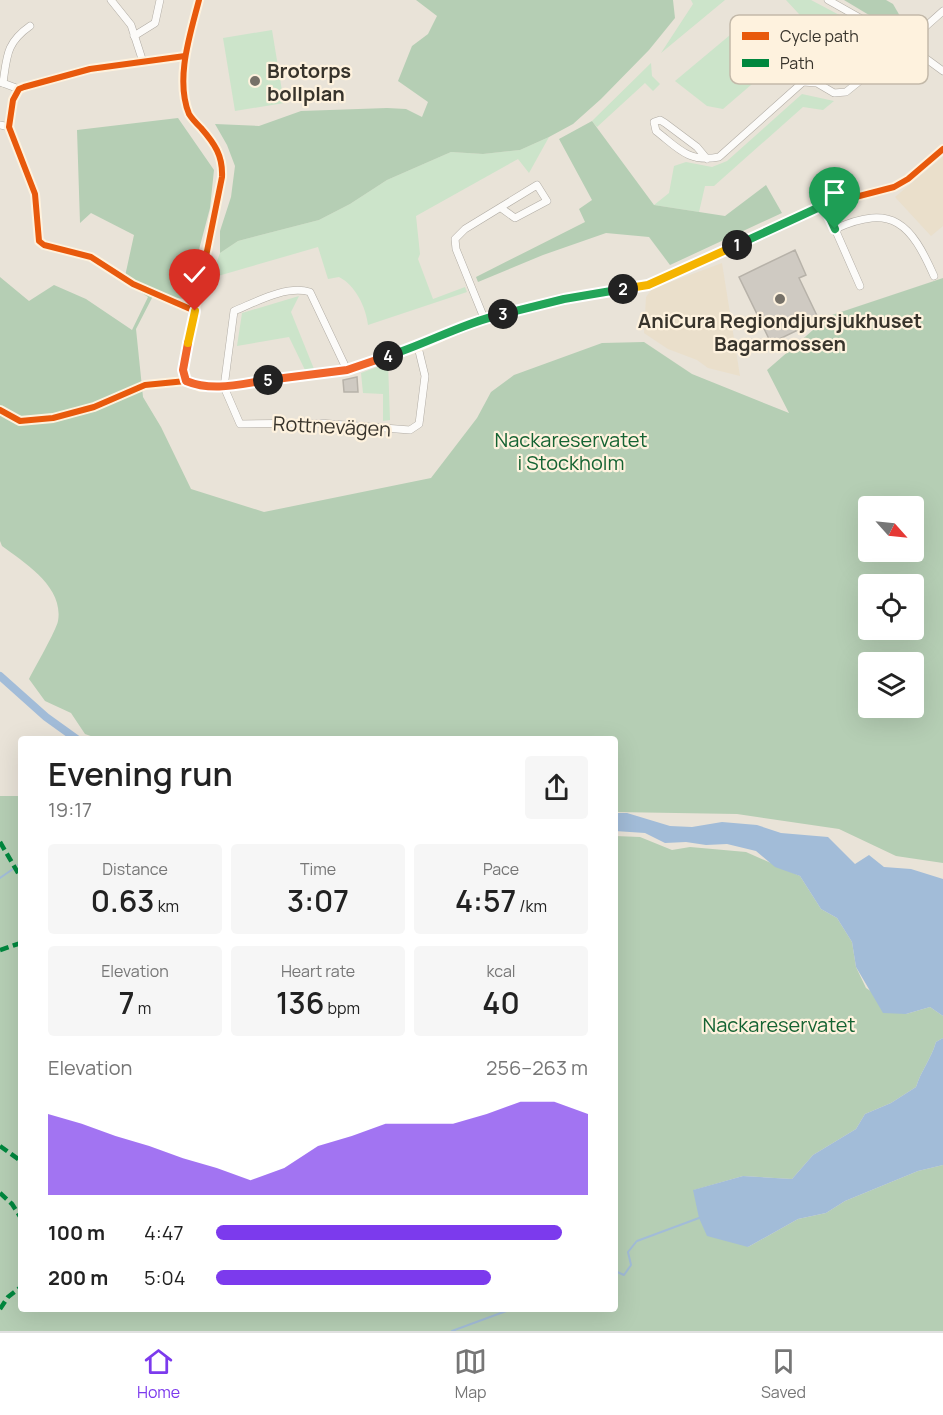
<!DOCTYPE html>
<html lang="en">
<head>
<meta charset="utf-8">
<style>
	body { margin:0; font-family:Manrope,sans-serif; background:#f6f6f6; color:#222; height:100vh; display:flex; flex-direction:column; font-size:22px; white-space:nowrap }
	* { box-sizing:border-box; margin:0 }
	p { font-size:20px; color:#767676 }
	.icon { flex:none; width:33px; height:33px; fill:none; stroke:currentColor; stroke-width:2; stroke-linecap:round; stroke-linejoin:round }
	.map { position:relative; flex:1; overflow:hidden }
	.drawer { position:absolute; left:18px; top:736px; width:600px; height:576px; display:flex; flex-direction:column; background:#fff; border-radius:6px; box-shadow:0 6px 24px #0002 }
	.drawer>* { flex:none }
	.needle { width:39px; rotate:117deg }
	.fabs { position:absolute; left:858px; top:496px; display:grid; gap:12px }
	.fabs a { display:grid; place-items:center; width:66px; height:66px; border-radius:6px; background:#fff; box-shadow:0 6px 24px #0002; font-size:30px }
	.pin { position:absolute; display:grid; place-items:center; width:51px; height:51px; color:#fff; margin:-62px -26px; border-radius:50% 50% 50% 0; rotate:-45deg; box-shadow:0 0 6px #0007 }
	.pin .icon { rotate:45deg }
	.km { position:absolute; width:30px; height:30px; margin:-15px; border-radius:50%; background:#222; color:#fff; font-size:16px; line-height:30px; text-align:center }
	.round { display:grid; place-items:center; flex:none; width:63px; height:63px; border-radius:6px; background:#f6f6f6 }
	.summary { display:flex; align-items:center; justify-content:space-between; height:102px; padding:0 30px }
	h1 { font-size:33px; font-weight:600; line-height:45px }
	.stats { display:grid; grid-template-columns:repeat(3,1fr); gap:9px; height:102px; padding:6px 30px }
	.stats div { display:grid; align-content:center; border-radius:6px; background:#f6f6f6; text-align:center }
	.stats b { font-size:30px; font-weight:600 }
	.stats small { font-size:16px; font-weight:400 }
	.stats p { font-size:16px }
	.chart { height:168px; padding:12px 30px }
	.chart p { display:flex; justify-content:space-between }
	.chart svg { width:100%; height:108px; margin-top:6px; fill:#7c3aed; opacity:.7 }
	ul { padding:0 30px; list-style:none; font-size:20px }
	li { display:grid; grid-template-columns:96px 72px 1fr; align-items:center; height:45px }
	li i { height:15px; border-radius:8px; background:#7c3aed }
	.dock { display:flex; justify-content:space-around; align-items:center; height:84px; border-top:2px solid #e0e0e0; background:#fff; font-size:16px; color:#767676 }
	.dock a { display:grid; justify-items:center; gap:3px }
	.dock .current { color:#7c3aed }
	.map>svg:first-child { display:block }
	.built { fill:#eadfcb }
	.green { fill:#cce4ca }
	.forest { fill:#b5ceb4; fill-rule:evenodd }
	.water { fill:#a2bcd8 }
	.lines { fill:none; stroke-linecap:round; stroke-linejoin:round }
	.stream { stroke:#a2bcd8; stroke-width:2 }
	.canal { stroke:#a2bcd8; stroke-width:8 }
	.building { fill:#cfcac2; stroke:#b7b2a9; stroke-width:1.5 }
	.minor-casing { stroke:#b1aca4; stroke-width:8 }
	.minor { stroke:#fcfbf9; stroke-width:7 }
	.quiet { stroke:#00873e; stroke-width:4.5; stroke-dasharray:9 4.5; stroke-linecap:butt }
	.cycleway-casing { stroke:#fef2de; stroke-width:10 }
	.cycleway { stroke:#e8590c; stroke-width:6 }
	.split-1-casing { stroke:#fff; stroke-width:12 }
	.split-2-casing { stroke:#fff; stroke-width:12 }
	.split-3-casing { stroke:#fff; stroke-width:12 }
	.split-4-casing { stroke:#fff; stroke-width:12 }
	.split-5-casing { stroke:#fff; stroke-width:12 }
	.split-6-casing { stroke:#fff; stroke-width:12 }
	.split-7-casing { stroke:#fff; stroke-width:12 }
	.split-1 { stroke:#22a559; stroke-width:8 }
	.split-2 { stroke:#f5b400; stroke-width:8 }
	.split-3 { stroke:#22a559; stroke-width:8 }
	.split-4 { stroke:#22a559; stroke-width:8 }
	.split-5 { stroke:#f0652b; stroke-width:8 }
	.split-6 { stroke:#f0652b; stroke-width:8 }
	.split-7 { stroke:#f5b400; stroke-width:8 }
	.poi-dot { fill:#767168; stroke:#fef2de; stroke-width:2 }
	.labels { text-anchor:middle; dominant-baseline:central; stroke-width:4.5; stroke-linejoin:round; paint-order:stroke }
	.poi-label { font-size:20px; font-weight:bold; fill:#38342c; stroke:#fef2de; text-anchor:start }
	.street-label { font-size:20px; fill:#38342c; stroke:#fef2de }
	.park-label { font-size:20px; fill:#156332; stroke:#fef2de }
	.key { fill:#fef2de; stroke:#c3b9a9; stroke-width:1.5 }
	.key-label { font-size:16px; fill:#38342c }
</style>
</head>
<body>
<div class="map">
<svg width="943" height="1331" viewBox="0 0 943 1331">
	<rect width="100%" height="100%" fill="#e9e3d8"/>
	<g class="built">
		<path d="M943 157V226L931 236 895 197Z"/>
		<path d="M722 263 740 376 708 368 697 360 668 349 644 333 646 297 652 289Z"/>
	</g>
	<g class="green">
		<path d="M691 0H725L661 53 693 4Z"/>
		<path d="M786 0H811L864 28 828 51 811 27Z"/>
		<path d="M272 30 284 103 235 111 223 38Z"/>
		<path d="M736 30 759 34 781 59 723 109 707 106 675 81Z"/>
		<path d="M651 63 652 76 660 84 653 91 645 83 597 127 592 121Z"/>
		<path d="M802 94 834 101 823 110 803 107 714 186H705L699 212 654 205 669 193 674 166 686 162 712 167 727 161Z"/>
		<path d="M549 137 529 173 518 159 416 216 420 254 418 259 433 299 465 287 467 292 368 325C366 307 355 285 339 277L328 279 318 247 211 278 220 253 238 241 319 220 350 204 387 180 451 152 483 154 520 150Z"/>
		<path d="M299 296 291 312 314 369 305 370 289 337 237 346 242 313Z"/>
		<path d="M388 363 390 420 383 421V394L363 393 361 373Z"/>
	</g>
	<g class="forest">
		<path d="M416 0H673L675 18 649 50 601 99 573 124 549 137 520 150 483 154 451 152 387 180 350 204 319 220 238 241 220 253V231L231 197 235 166 227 145 215 124 259 126 301 111 387 108 406 109 422 117 428 102 398 81 412 46 428 34 437 16Z"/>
		<path d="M844 0H886L893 4 908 30 869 15Z"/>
		<path d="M178 118 214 170 210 208 186 299 153 296 136 329 143 397 161 427 191 489 264 512 431 478 477 418 491 392 514 375 602 343 644 342 692 374 789 413 767 370 829 316 943 278V863L896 856 839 829 737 814 615 812V740L99 739 85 734 71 713 45 701 29 679C35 667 56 631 58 621 64 587 25 563 2 546L0 541V277L29 301 54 285 86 299 132 330 148 297 124 281 134 235 91 213 80 223 77 130ZM868 507H914V552H868ZM868 585H914V630H868ZM868 663H914V708H868Z"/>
		<path d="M592 121 654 205 725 216 766 185 782 213 670 265 649 237 606 233 543 255 478 282 476 277 585 222 579 209 592 200 559 139Z"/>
		<path d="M0 796H21V1310H615V836L640 837 672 850 690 847 746 852 800 876 821 909 837 918 852 942 856 967 866 988 906 1014 930 1007 943 1016V1038L936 1042C931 1059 921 1071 916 1087L891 1103 865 1114 856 1129 813 1155 792 1179 743 1176 694 1190 748 1247 798 1219 826 1213 845 1201 918 1171 943 1165V1331H0Z"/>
	</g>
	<g class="water">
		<path d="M615 813H627L670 826 692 827 722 822 757 825 781 833 828 837 855 864 869 855 884 867 911 869 943 879V1016L930 1007 906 1014 883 1013 856 967 852 942 837 918 821 909 800 876 775 867 756 851 727 844 706 845 686 842 665 843 645 833 615 831Z"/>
		<path d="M943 1038V1165L918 1171 845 1201 826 1213 798 1219 748 1247 707 1236 699 1218 693 1190 743 1176 792 1179 813 1155 856 1129 865 1114 891 1103 916 1087C921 1071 931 1059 936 1042Z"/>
	</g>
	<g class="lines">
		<g class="stream">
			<path d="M75 740 76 738"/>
			<path d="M18 865 21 863"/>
			<path d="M0 878 13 869"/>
			<path d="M637 1241 699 1218"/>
			<path d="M615 1271 624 1275 631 1265 628 1252 636 1242"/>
			<path d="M556 1310H562"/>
			<path d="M452 1331 509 1310"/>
		</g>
		<path class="canal" d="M0 676 46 717 78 740"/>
	</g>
	<g class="building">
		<path d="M795 250 806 275 799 278 819 320 771 343 739 277Z"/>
		<path d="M357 377 358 392H344L343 380Z"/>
	</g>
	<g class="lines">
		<defs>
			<g id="minor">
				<path d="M111 0 131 25 143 62"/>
				<path d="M199 0C190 35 175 79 189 114 192 119 197 124 201 128 215 144 223 156 222 177L183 370 186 381 201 387H224L347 370 418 347 484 318 564 299 648 285 817 207 894 187 908 179 943 149"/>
				<path d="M828 0 906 44 943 71"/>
				<path d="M134 36 155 23 160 0"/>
				<path d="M906 44 943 11"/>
				<path d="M185 56 90 69 24 87 19 89 13 100 9 127 35 194 39 241 44 245 91 257 133 284 195 311"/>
				<path d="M0 82 19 89"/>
				<path d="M3 83C7 56 6 43 30 26"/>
				<path d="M817 83 803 82 765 38 762 32 764 25H771L777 30 811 69 817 83 834 93 846 92 887 59 902 42"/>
				<path d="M0 125 9 127"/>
				<path d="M707 159 697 147 665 123 660 120 654 122 656 131C678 148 688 163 719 157L803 82"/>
				<path d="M824 205 835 229C893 203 911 224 934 276"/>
				<path d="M835 229 860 286"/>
				<path d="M484 318 456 249 455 239 465 229 537 185 547 201 515 218 501 208"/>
				<path d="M347 370 310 292C286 285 256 302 234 311L224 387 240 424 319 423 410 430 419 424 425 376 418 347"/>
			</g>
		</defs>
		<use href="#minor" class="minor-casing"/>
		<use href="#minor" class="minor"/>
		<g class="quiet">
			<path d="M0 842 21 878"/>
			<path d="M0 950 21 943"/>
			<path d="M0 1146 21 1161"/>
			<path d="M0 1193 12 1204 21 1218"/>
			<path d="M0 1309 8 1297 21 1287"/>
		</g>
		<defs>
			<g id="cycleway">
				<path d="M185 56 90 69 24 87 19 89 13 100 9 127 35 194 39 241 44 245 91 257 133 284 195 311"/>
				<path d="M186 381 183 370 222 177C223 156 215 144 201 128 197 124 192 119 189 114 175 79 190 35 199 0"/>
				<path d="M0 410 20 421 53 418 94 407 145 385 186 381 201 387H224L347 370 418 347 484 318 564 299 648 285 817 207 894 187 908 179 943 149"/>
			</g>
		</defs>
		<use href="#cycleway" class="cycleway-casing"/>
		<use href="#cycleway" class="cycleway"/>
	</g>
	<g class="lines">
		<defs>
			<path id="split-1" d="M737 245 824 205 835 229"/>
			<path id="split-2" d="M623 289 648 285 737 245"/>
			<path id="split-3" d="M503 314 564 299 623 289"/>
			<path id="split-4" d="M388 356C426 344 463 323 503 314"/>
			<path id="split-5" d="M268 380 347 370 388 356"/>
			<path id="split-6" d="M188 343 183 370 186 381C213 392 240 384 268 380"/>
			<path id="split-7" d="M188 343 195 311"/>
		</defs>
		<use href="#split-1" class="split-1-casing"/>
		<use href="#split-2" class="split-2-casing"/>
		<use href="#split-3" class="split-3-casing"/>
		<use href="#split-4" class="split-4-casing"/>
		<use href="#split-5" class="split-5-casing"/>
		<use href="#split-6" class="split-6-casing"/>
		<use href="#split-7" class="split-7-casing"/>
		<use href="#split-1" class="split-1"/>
		<use href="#split-2" class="split-2"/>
		<use href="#split-3" class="split-3"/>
		<use href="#split-4" class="split-4"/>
		<use href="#split-5" class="split-5"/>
		<use href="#split-6" class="split-6"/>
		<use href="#split-7" class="split-7"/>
	</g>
	<g class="poi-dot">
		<circle cx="255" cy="81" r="6"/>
		<circle cx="780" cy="299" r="6"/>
	</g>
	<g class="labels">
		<g class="poi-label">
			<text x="267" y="70">Brotorps<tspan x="267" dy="23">bollplan</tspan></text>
			<text x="780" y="320" text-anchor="middle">AniCura Regiondjursjukhuset<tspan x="780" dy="23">Bagarmossen</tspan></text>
		</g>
		<g class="street-label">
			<text transform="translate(332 426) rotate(3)">Rottnevägen</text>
		</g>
		<g class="park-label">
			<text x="571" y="439">Nackareservatet<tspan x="571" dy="23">i Stockholm</tspan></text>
			<text x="779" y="1024">Nackareservatet</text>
		</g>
	</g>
	<rect x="730" y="15" width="198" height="69" rx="9" class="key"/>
	<rect x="742" y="32" width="27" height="8" fill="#e8590c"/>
	<rect x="742" y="59" width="27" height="8" fill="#00873e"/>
	<g class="key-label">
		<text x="780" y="42">Cycle path</text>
		<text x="780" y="69">Path</text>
	</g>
</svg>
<div class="fabs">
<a><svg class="needle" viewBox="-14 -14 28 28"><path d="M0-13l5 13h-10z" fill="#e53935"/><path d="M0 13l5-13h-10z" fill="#767676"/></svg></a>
<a><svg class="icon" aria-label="locate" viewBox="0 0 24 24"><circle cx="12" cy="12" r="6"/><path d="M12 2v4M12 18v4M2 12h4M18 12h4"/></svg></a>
<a><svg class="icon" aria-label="layers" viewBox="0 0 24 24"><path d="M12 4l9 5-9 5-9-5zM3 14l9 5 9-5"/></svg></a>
</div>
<div class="pin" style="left:835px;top:229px;background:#1e9e55"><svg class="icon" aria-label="arrive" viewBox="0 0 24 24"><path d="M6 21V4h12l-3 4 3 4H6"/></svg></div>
<div class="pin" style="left:195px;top:311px;background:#d93025"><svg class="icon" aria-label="check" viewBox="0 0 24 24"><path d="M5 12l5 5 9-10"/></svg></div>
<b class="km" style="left:737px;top:245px">1</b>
<b class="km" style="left:623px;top:289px">2</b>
<b class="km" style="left:503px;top:314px">3</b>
<b class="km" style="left:388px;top:356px">4</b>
<b class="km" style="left:268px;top:380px">5</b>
<section class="drawer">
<div class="summary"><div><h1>Evening run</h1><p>19:17</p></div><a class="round"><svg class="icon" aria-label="share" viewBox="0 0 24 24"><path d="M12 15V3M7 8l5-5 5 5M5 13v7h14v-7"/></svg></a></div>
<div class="stats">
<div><p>Distance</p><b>0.63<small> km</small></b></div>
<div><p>Time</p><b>3:07</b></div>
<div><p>Pace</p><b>4:57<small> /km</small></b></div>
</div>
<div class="stats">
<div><p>Elevation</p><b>7<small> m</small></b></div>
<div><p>Heart rate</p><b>136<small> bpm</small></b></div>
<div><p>kcal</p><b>40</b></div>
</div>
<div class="chart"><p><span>Elevation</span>256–263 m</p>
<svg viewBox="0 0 160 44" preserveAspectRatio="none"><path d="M0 44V11L10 15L20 20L30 24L40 29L50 33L60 38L70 33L80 24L90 20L100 15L110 15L120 15L130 11L140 6L150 6L160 11V44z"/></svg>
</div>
<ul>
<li><b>100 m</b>4:47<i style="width:93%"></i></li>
<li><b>200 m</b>5:04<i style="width:74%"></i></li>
</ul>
</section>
</div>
<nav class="dock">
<a class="current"><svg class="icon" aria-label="home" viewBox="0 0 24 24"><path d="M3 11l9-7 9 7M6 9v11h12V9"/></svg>Home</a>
<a><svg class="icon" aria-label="map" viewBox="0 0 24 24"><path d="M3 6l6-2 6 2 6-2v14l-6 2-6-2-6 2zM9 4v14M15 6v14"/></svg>Map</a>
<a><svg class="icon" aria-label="saved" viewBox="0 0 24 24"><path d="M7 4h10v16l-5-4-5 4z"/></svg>Saved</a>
</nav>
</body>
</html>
